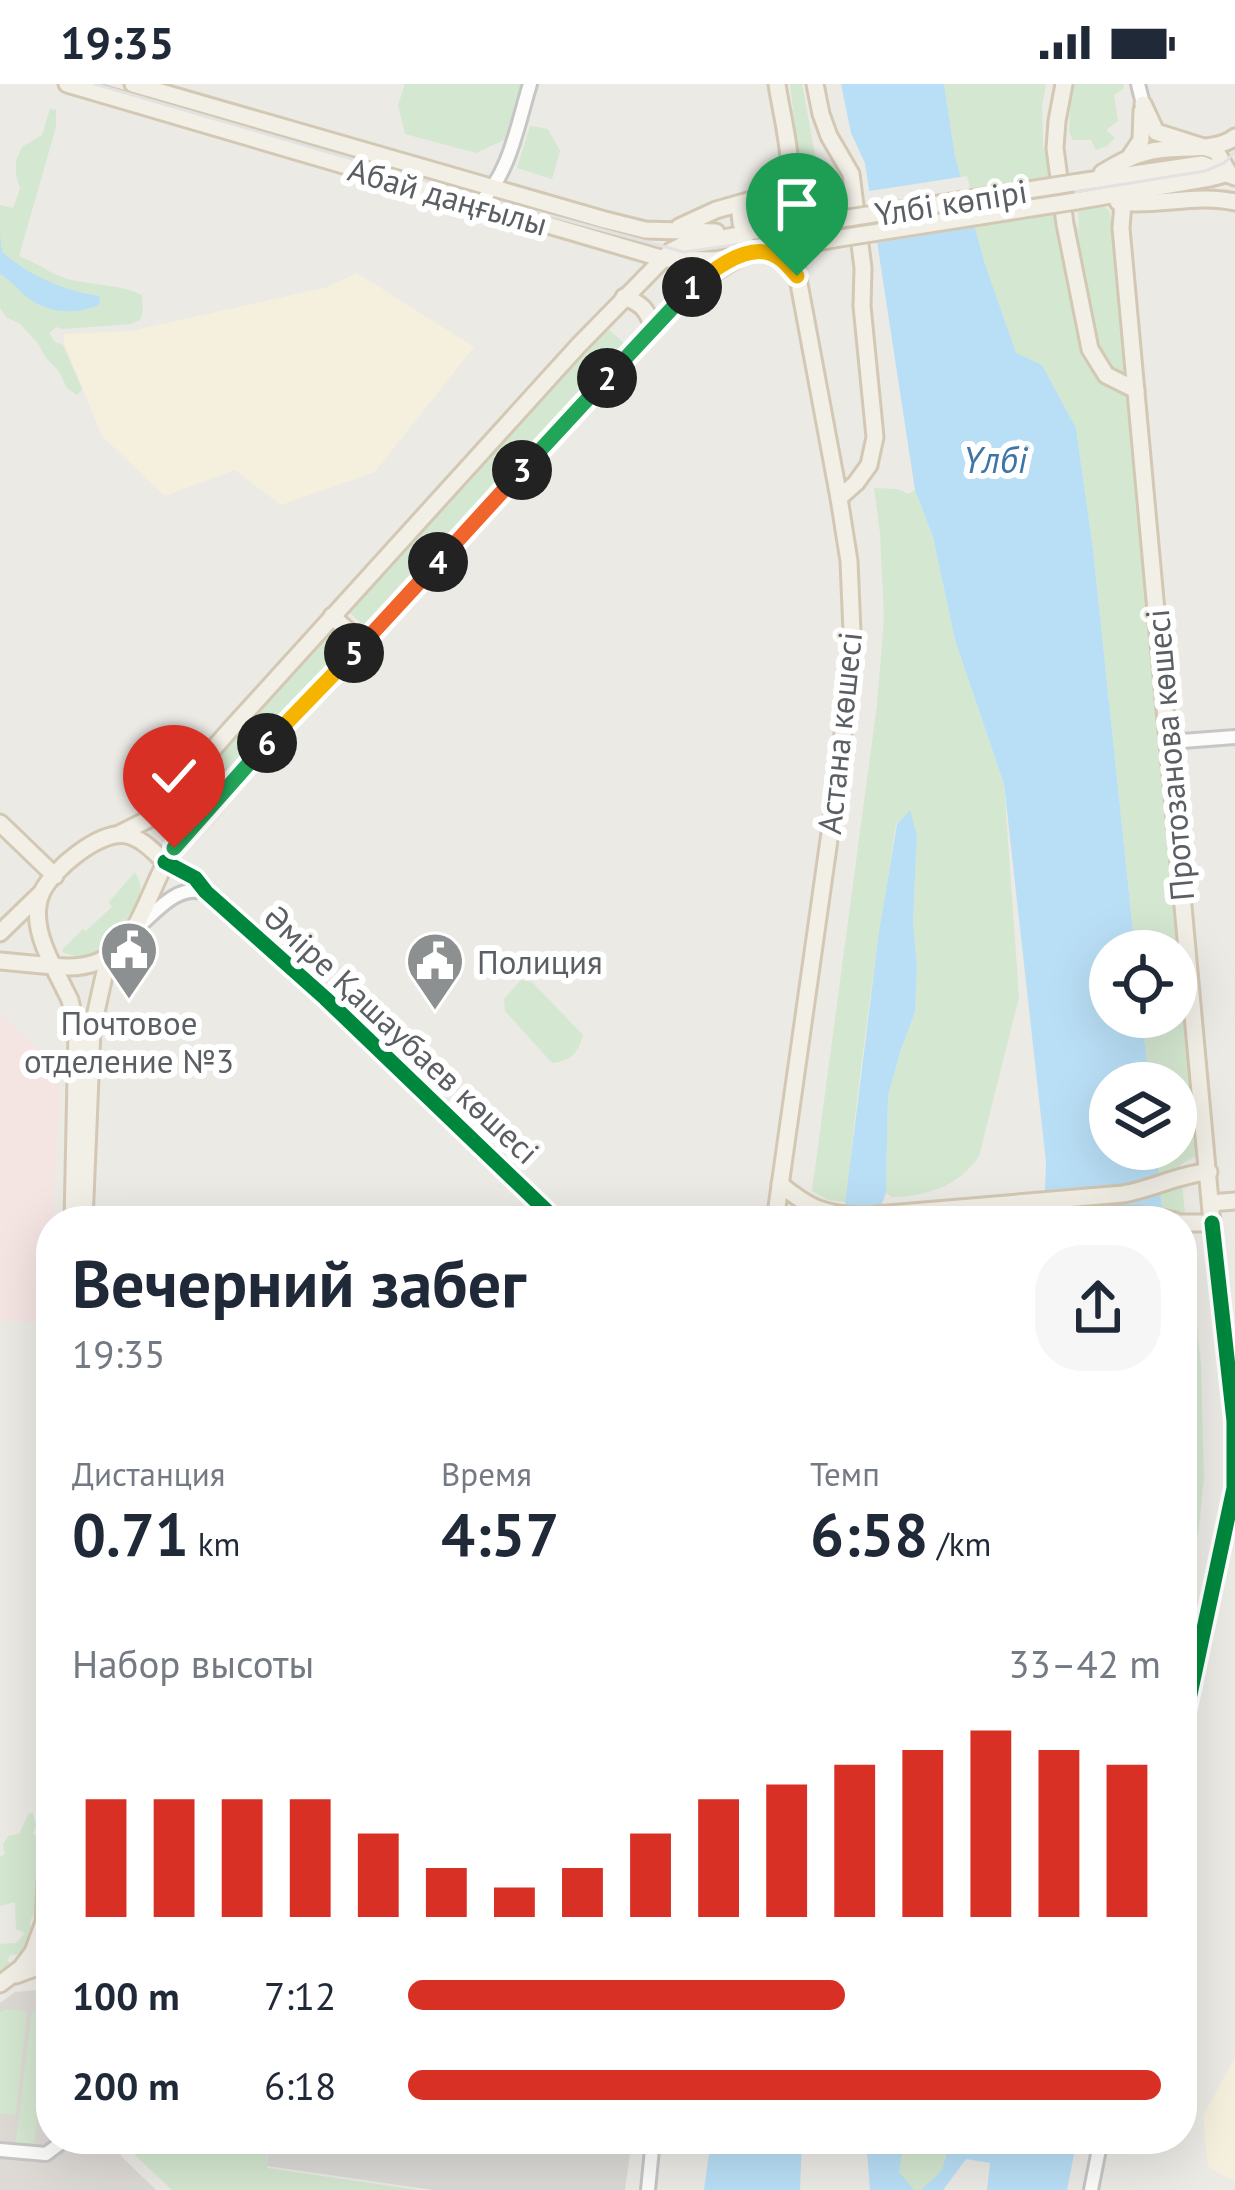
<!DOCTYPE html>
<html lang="ru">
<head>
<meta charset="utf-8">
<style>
	body { margin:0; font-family:"PT Sans",sans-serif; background:#f6f6f7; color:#1f2937; height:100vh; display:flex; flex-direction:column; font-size:45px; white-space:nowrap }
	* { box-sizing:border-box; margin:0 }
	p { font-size:39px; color:#747a83 }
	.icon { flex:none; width:66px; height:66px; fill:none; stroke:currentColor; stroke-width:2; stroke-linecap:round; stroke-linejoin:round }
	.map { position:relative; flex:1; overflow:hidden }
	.details { position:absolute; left:36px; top:1122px; width:1161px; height:948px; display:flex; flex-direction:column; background:#fff; border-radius:48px; box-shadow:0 12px 48px #0002 }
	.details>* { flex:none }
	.fabs { position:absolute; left:1089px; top:846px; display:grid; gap:24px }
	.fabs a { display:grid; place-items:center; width:108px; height:108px; border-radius:50%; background:#fff; box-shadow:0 12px 48px #0002; font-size:60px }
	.pin { position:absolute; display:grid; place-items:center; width:102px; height:102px; color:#fff; margin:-123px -51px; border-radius:50% 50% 50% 0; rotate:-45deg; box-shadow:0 0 12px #0007 }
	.pin .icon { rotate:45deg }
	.km { position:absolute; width:60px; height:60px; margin:-30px; border-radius:50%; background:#222; color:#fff; font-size:33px; line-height:60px; text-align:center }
	.round { display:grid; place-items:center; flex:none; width:126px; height:126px; border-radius:48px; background:#f6f6f7 }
	.summary { display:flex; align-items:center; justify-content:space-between; height:204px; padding:0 36px }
	h1 { font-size:66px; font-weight:700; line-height:90px }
	.metrics { display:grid; grid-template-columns:repeat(3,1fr); gap:18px; height:204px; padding:12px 36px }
	.metrics div { display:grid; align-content:center }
	.metrics b { font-size:60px; font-weight:700 }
	.metrics small { font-size:33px; font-weight:400 }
	.metrics p { font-size:33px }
	.chart { height:336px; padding:24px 36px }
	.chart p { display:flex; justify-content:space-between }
	.chart svg { width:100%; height:216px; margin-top:12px; stroke:#d93025; stroke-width:6 }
	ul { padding:0 36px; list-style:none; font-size:39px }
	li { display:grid; grid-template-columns:192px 144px 1fr; align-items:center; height:90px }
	li i { height:30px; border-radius:15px; background:#d93025 }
	.status { display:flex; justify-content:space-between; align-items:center; height:84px; padding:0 60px; background:#fff; direction:ltr }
	.status svg { height:33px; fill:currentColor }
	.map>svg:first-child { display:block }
	.commercial { fill:#f5efde }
	.industrial { fill:#dcdad6 }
	.education { fill:#dddad5 }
	.medical { fill:#f4e4e2 }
	.green { fill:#d4e7d0 }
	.water { fill:#b9dff6 }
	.pier { fill:#ebeae5 }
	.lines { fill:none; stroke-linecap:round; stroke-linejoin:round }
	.minor-casing { stroke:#c6c6c6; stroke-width:18 }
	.major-casing { stroke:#d3c8b3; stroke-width:21 }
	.minor { stroke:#fcfcfb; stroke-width:12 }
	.major { stroke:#f2efe7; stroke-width:15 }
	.tram { stroke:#e2e2e2; stroke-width:3 }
	.major-bridge-casing { stroke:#d3c8b3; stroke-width:21; stroke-linecap:butt }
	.major-bridge { stroke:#f2efe7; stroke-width:15 }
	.cycleway-casing { stroke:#fff; stroke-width:22 }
	.cycleway { stroke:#00873e; stroke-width:15 }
	.split-1-casing { stroke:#fff; stroke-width:24 }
	.split-2-casing { stroke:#fff; stroke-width:24 }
	.split-3-casing { stroke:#fff; stroke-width:24 }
	.split-4-casing { stroke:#fff; stroke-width:24 }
	.split-5-casing { stroke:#fff; stroke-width:24 }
	.split-6-casing { stroke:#fff; stroke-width:24 }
	.split-7-casing { stroke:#fff; stroke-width:24 }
	.split-1 { stroke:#f5b400; stroke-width:15 }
	.split-2 { stroke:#22a559; stroke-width:15 }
	.split-3 { stroke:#22a559; stroke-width:15 }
	.split-4 { stroke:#f0652b; stroke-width:15 }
	.split-5 { stroke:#f0652b; stroke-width:15 }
	.split-6 { stroke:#f5b400; stroke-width:15 }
	.split-7 { stroke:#22a559; stroke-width:15 }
	.labels { text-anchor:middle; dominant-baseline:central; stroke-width:12; stroke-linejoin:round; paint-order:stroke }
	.street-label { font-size:33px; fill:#5b5f63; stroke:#fff }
	.poi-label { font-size:33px; fill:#5b5f63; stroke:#fff; text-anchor:start }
	.water-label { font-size:36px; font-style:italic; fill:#3e75a7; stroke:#fff }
</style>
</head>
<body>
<div class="status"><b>19:35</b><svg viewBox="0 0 49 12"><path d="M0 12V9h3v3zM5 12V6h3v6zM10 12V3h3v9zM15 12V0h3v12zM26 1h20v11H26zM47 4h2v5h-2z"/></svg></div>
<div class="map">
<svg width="1235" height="2106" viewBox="0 0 1235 2106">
	<rect width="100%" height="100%" fill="#ebeae5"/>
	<g class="commercial">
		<path d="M357 189 474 263 375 388 281 421 235 386 165 412 102 352 64 259V250L131 247 327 203Z"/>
		<path d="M1235 1973V2098L1208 2083 1203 2032Z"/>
	</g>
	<path class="industrial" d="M270 2055H577L630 2070 625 2106H433L267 2082Z"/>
	<path class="education" d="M51 1905V2055H112L122 2073 156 2106H0V1919L15 1908Z"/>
	<path class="medical" d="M0 930 54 979H61L53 1137H51V1239L0 1237Z"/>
	<g class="green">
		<path d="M405 0H521L506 55 476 69 405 50 398 21Z"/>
		<path d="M790 0H802L816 76 809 96 798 98 794 93 792 62 797 60Z"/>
		<path d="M944 0H1046L1042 22 1043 63 1079 147 1078 123C1091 121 1101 117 1110 128L1128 275 1145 505 1200 1070 1180 1081 1201 1282 1204 1394 1198 1451H1194L1182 1435V1137H1163L1156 1065H1176V999H1149L1142 933H1176V867H1135L1093 465 1076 344 1042 282 1016 270 985 180 955 72Z"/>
		<path d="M1071 0H1123L1124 4 1114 11 1118 37 1106 46 1115 54 1107 62 1096 66 1091 56H1073L1069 48Z"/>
		<path d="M50 25 56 26V43L19 172C35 178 48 188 64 194 89 202 117 199 142 211L143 227 140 236 131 240 63 245 56 243 49 249 55 258 63 261 82 305 77 311 67 304 59 287 46 274 37 258 20 240 6 233 0 224V121L13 124 20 105 16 91V77L22 63 42 51Z"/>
		<path d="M530 42 548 45 560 67 552 95 517 84Z"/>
		<path d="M606 243 625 260 367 544 349 528Z"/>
		<path d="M874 404 897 405 909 410 915 406 933 453 955 556 1004 700 1019 913 979 1072C959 1102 928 1112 892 1113L886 1109 888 1012 900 968 915 928 917 883 913 838 917 752 909 728 896 740C877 866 857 991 847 1118L828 1116 812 1107 877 621 884 534 880 449Z"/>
		<path d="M333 545 349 559 176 748 161 733Z"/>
		<path d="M135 788C139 797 141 798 140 807 138 826 103 870 84 873 78 873 69 870 64 869L62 866 83 845 86 847 112 823 109 818Z"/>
		<path d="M521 896 532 898 583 951C578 969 571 977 552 979L505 927 504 915Z"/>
		<path d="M29 1729H33L36 1742 33 1750 44 1756 36 1786 39 1794 37 1809 42 1812 43 1824 36 1826C28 1838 29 1842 35 1854L23 1870 10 1871 7 1876 13 1882 5 1889 0 1886V1860L16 1859 25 1849 16 1845 15 1818 0 1822V1773L5 1770 3 1761 8 1752 19 1750Z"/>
		<path d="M5 1925 27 1927 16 2031 0 2029V1929Z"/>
		<path d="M32 1927 49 1929 33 2068 15 2066Z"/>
		<path d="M128 2055H269L267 2084 418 2106H172L135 2071Z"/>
		<path d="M905 2055H942L948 2064 942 2086 921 2106H914L899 2089Z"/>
	</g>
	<g class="water">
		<path d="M841 0H944L955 72 985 180 1016 269 1042 281 1076 344 1093 465 1135 867H1110V933H1142L1149 999H1110V1065H1156L1163 1137H1044L1046 1078 1004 700 955 556 933 453 915 406 865 79 851 49Z"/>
		<path d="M0 150 2 168C30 192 64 207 100 212L99 221C71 232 46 229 23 210 15 202 9 195 0 190Z"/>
		<path d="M910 726 917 752 913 838 917 883 915 928 900 968 888 1012 886 1109 875 1137H843L879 848 897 740Z"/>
		<path d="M711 2055H802L800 2106H704Z"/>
		<path d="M866 2055H905L899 2088 914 2106H870Z"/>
		<path d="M942 2055H1077L1067 2106H987L990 2079 966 2075 943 2106H921L942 2086 948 2064Z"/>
	</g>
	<path class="pier" d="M967 92 981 142 870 160 863 108Z"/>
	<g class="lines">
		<defs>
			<g id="minor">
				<path d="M1138 0 1143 20"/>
				<path d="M478 121C510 90 517 42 530 0"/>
				<path d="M1169 658 1235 653"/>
				<path d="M165 778 195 794 206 808 325 914 557 1137"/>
				<path d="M137 844C157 827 176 801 204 808"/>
				<path d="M1182 1648 1234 1404V1337L1212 1139"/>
				<path d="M0 2066 46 2070 66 2055"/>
				<path d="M648 2106 653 2055"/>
				<path d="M1091 2106 1101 2055"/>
			</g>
			<g id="major">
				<path d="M67 0 664 175 715 176 834 155"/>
				<path d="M133 0 605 136 645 146 716 148"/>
				<path d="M815 0 821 30 829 52 851 90 863 184 862 222 875 353 869 381 856 399 839 414"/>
				<path d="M1064 0 1057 37 1055 64 1065 140 1090 265 1106 291 1136 306"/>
				<path d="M1143 20 1156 48 1216 67 1229 89"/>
				<path d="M1129 74 1141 56 1142 27"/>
				<path d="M1102 89C1117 80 1131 72 1148 68 1174 61 1215 69 1235 53"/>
				<path d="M1073 99 1202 80 1235 93"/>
				<path d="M1076 117 1210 94 1229 89"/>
				<path d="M1118 118C1157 123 1197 109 1235 118"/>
				<path d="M1123 119 1121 144 1212 1139H1182"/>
				<path d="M679 143 716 126 776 109C784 103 787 103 789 93 793 74 780 22 777 0"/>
				<path d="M740 149 829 137"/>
				<path d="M624 213C641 219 648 226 653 244"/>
				<path d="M332 532 363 560"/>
				<path d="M0 739 55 792"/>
				<path d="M121 749 155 732 228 648 579 261 671 167 685 160 747 150 741 139 739 120"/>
				<path d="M165 778C154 768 142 754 126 751 100 746 53 785 42 808 31 832 42 860 53 882 137 893 140 818 174 763L253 673 363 560 694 201 743 171"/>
				<path d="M0 849 40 810"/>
				<path d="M0 877 53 882 70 916 77 947 73 1137"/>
				<path d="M780 1100C810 1125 825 1131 865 1132L1123 1110C1152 1105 1179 1090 1209 1088"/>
				<path d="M1211 1119 1235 1117"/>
				<path d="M84 1137 92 946 108 874"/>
				<path d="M775 1137 841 671 852 548 849 477 839 414 792 162"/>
				<path d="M1055 1137C1096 1133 1136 1127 1175 1137"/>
				<path d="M16 1891 51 1878"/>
				<path d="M0 1900 21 1884 33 1868 44 1838 51 1700"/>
			</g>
		</defs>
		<use href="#minor" class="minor-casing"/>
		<use href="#major" class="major-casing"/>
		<use href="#minor" class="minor"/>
		<use href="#major" class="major"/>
		<path class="tram" d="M95 0 485 114 684 168 833 147 1205 87 1224 79 1235 68"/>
		<defs>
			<g id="major-bridge">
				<path d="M829 137 1073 99"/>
				<path d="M834 155 1076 117"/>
			</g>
		</defs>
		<use href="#major-bridge" class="major-bridge-casing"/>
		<use href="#major-bridge" class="major-bridge"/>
		<defs>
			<g id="cycleway">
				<path d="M165 778 195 794 206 808 325 914 557 1137"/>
				<path d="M1182 1648 1234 1404V1337L1212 1139"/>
			</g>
		</defs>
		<use href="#cycleway" class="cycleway-casing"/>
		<use href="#cycleway" class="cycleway"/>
	</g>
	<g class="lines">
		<defs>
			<path id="split-1" d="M692 203C709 189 740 164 765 168 779 170 788 182 797 192"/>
			<path id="split-2" d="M607 294 692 203"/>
			<path id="split-3" d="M522 386 607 294"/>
			<path id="split-4" d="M438 478 522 386"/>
			<path id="split-5" d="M354 569 438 478"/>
			<path id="split-6" d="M267 659 354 569"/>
			<path id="split-7" d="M174 764 267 659"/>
		</defs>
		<use href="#split-1" class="split-1-casing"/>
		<use href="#split-2" class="split-2-casing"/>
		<use href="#split-3" class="split-3-casing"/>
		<use href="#split-4" class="split-4-casing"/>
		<use href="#split-5" class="split-5-casing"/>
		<use href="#split-6" class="split-6-casing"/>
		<use href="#split-7" class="split-7-casing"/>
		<use href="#split-1" class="split-1"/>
		<use href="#split-2" class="split-2"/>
		<use href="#split-3" class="split-3"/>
		<use href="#split-4" class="split-4"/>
		<use href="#split-5" class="split-5"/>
		<use href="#split-6" class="split-6"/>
		<use href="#split-7" class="split-7"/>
	</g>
	<defs>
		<symbol id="civic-pin" viewBox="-11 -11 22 30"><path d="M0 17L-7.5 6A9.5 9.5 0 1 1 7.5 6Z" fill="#8d9090" stroke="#fff"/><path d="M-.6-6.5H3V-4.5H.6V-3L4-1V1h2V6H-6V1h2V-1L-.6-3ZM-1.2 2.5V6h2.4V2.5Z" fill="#fff"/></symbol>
	</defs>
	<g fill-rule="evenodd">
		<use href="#civic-pin" x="96" y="833" width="66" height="90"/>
		<use href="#civic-pin" x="402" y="844" width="66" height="90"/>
	</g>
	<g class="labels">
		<g class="street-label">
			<text transform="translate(448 112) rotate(16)">Абай даңғылы</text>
			<text transform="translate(951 118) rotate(-9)">Үлбі көпірі</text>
			<text transform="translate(839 649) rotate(-84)">Астана көшесі</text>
			<text transform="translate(1169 671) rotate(-95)">Протозанова көшесі</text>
			<text transform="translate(402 950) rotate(43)">Әміре Қашаубаев көшесі</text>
		</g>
		<g class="poi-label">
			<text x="477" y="877">Полиция</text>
			<text x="129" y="938" text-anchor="middle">Почтовое<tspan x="129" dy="38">отделение №3</tspan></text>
		</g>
		<g class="water-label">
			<text x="995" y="375">Үлбі</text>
		</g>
	</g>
</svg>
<div class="fabs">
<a><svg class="icon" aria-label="locate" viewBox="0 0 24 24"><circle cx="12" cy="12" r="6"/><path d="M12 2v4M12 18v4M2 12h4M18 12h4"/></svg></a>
<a><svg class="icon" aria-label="layers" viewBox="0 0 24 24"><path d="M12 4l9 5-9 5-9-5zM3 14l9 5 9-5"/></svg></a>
</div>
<div class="pin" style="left:797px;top:192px;background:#1e9e55"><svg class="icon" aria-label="arrive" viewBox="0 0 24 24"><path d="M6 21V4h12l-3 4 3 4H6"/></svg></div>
<div class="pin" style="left:174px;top:764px;background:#d93025"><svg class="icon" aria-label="check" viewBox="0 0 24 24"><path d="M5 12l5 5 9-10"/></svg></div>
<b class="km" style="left:692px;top:203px">1</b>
<b class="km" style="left:607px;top:294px">2</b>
<b class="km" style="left:522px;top:386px">3</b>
<b class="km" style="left:438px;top:478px">4</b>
<b class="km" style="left:354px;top:569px">5</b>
<b class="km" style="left:267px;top:659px">6</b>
<section class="details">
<div class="summary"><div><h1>Вечерний забег</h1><p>19:35</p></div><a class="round"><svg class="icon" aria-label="share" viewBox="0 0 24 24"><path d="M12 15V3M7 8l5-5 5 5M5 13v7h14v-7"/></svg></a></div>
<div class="metrics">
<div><p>Дистанция</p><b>0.71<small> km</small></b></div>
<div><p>Время</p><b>4:57</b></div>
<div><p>Темп</p><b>6:58<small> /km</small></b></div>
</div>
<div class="chart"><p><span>Набор высоты</span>33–42 m</p>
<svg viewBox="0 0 160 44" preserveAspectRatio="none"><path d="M5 44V20M15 44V20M25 44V20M35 44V20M45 44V27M55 44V34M65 44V38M75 44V34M85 44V27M95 44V20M105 44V17M115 44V13M125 44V10M135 44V6M145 44V10M155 44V13"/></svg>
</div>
<ul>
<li><b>100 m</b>7:12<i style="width:58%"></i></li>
<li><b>200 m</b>6:18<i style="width:100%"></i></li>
</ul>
</section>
</div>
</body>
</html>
